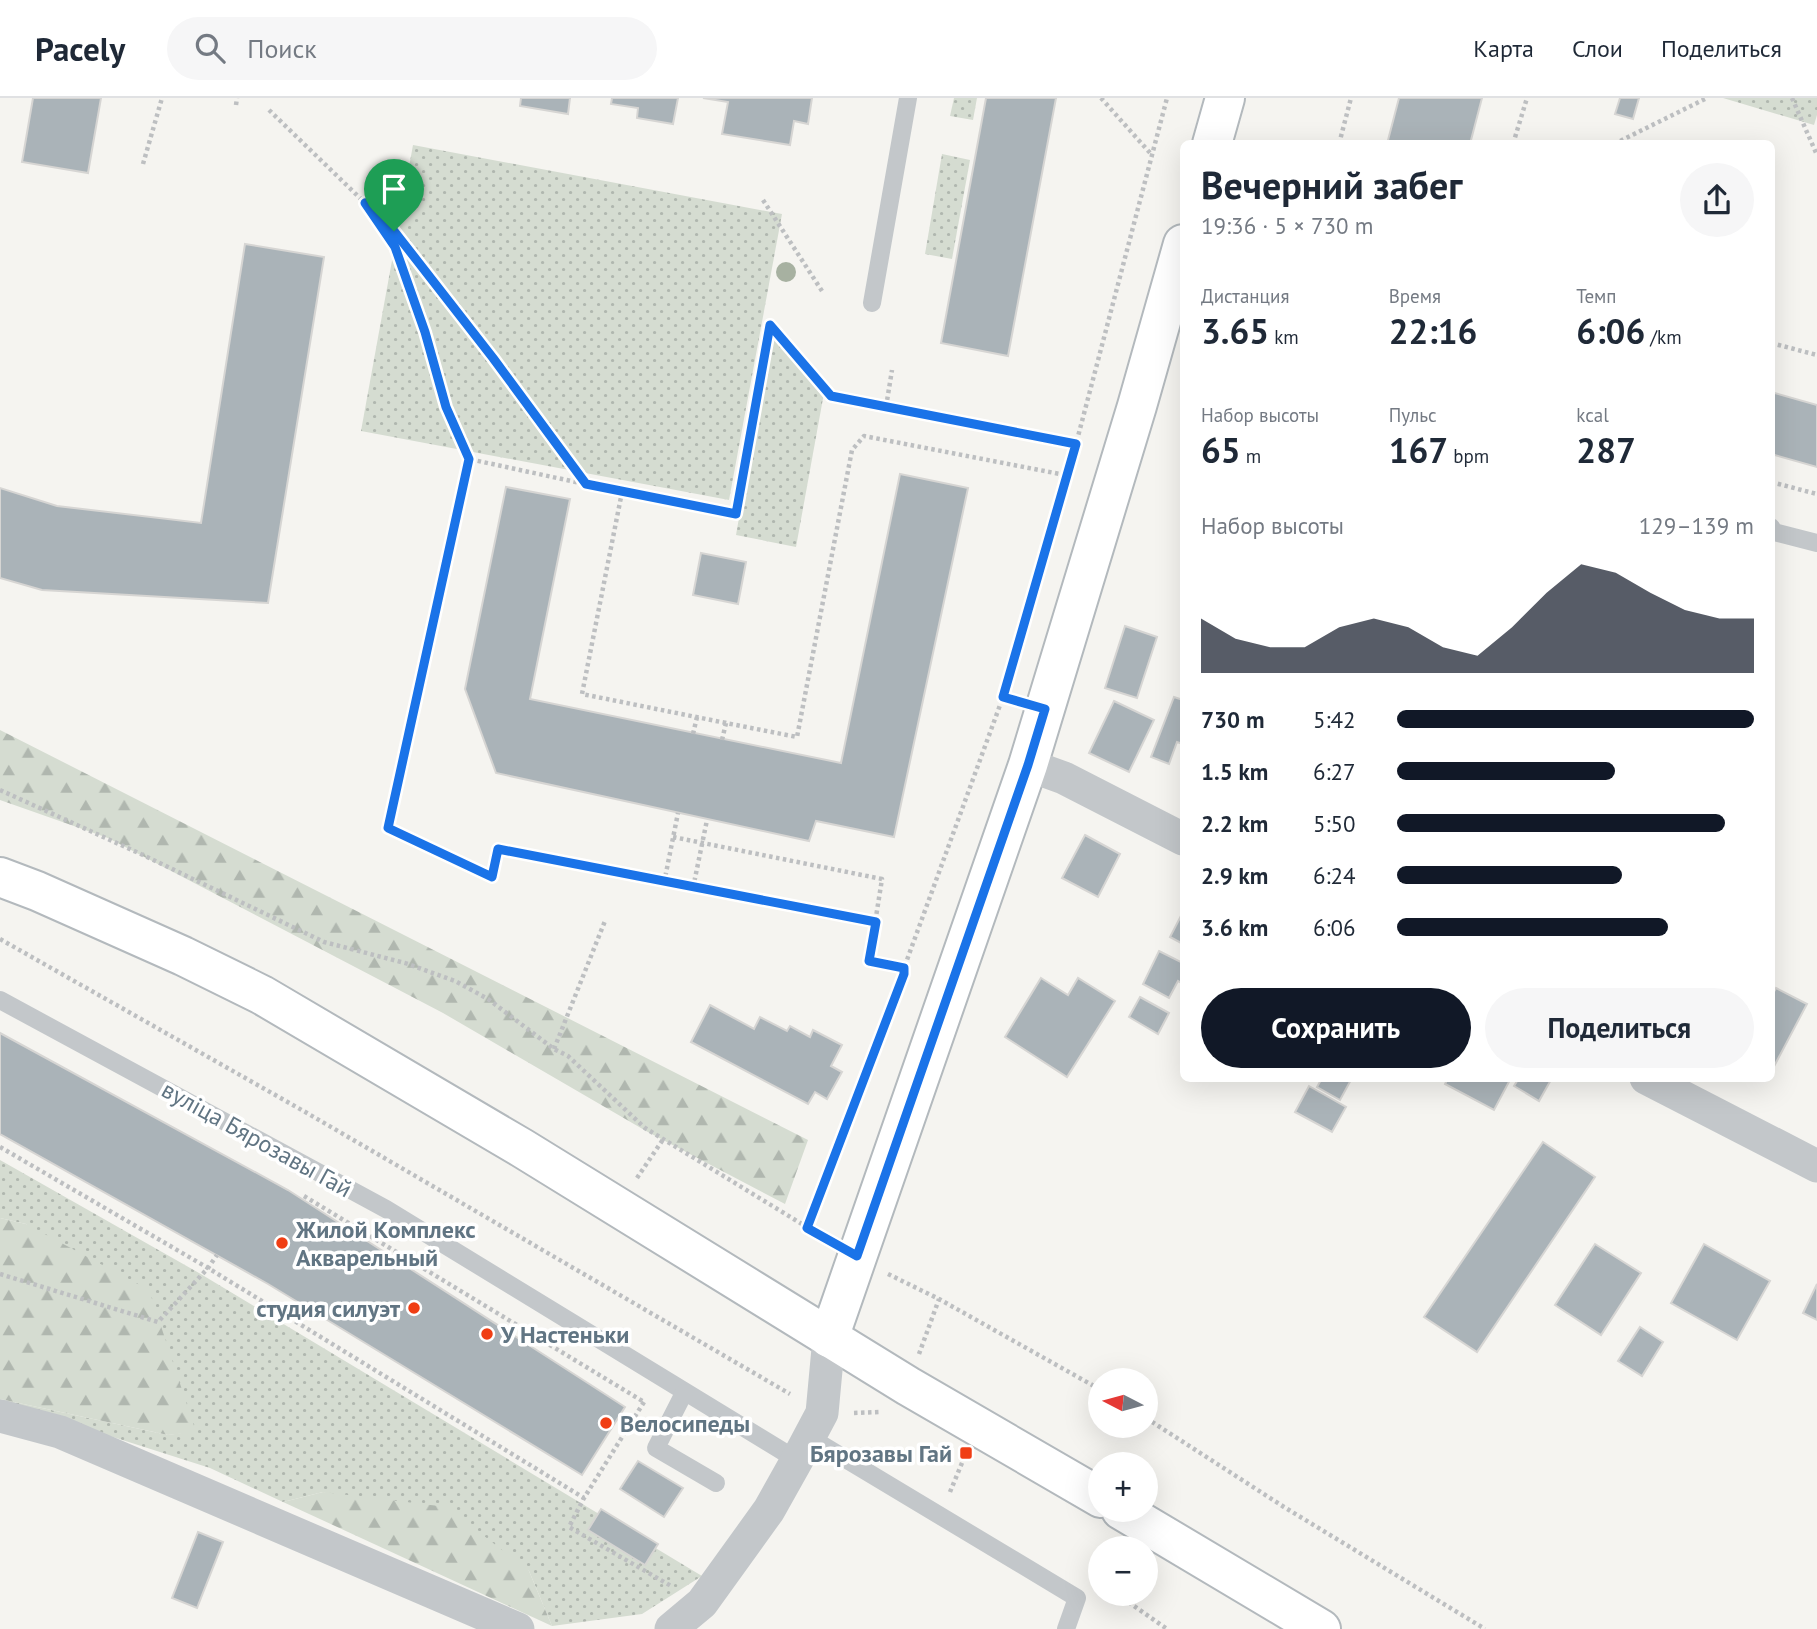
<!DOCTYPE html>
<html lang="ru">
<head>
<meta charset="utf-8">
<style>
	body { margin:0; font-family:"PT Sans",sans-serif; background:#f6f6f7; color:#1f2937; height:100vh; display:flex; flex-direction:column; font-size:26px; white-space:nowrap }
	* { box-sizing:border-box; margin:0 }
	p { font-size:23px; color:#747a83 }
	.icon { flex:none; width:38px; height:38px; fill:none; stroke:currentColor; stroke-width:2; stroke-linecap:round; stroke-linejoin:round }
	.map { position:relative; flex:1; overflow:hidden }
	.drawer { position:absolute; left:1180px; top:42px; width:595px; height:942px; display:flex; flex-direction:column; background:#fff; border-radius:10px; box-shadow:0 7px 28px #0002 }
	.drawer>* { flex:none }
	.needle { width:46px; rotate:276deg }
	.buttons { position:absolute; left:1088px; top:1270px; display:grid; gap:14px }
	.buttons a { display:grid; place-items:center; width:70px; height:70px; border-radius:50%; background:#fff; box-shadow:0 7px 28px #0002; font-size:35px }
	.pin { position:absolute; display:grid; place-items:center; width:60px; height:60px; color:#fff; margin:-72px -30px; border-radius:50% 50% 50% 0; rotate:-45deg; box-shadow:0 0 7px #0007 }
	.pin .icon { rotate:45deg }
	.round { display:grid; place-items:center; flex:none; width:74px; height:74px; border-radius:37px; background:#f6f6f7 }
	.head { display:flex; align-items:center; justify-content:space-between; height:119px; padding:0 21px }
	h1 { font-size:38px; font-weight:700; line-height:52px }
	.figures { display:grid; grid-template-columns:repeat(3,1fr); gap:10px; height:119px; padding:7px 21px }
	.figures div { display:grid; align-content:center }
	.figures b { font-size:35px; font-weight:700 }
	.figures small { font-size:19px; font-weight:400 }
	.figures p { font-size:19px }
	.chart { height:196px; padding:14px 21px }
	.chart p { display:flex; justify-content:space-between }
	.chart svg { width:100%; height:126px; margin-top:7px; fill:#111827; opacity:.7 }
	.action { display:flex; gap:14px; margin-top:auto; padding:14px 21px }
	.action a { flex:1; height:80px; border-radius:42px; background:#111827; color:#fff; font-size:28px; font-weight:700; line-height:80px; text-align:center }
	.action a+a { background:#f6f6f7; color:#1f2937 }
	ul { padding:0 21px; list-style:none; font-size:23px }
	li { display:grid; grid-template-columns:112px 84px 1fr; align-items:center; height:52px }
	li i { height:18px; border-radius:9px; background:#111827 }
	header { display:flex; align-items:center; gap:42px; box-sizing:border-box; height:98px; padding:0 35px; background:#fff; border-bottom:2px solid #e0e1e3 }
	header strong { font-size:33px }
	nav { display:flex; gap:38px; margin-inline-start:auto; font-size:24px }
	.search { width:490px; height:63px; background:#f6f6f7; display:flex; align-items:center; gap:18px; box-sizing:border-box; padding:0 24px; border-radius:38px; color:#747a83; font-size:26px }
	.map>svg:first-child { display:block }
	.grass { fill:url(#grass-dots) }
	.forest { fill:url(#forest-firs) }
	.building { fill:#aab3b8; stroke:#d6d5d3; stroke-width:2 }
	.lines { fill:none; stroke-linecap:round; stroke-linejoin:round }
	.secondary-casing { stroke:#b3b9bd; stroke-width:42 }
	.path { stroke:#bdbfc1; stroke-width:4.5; stroke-dasharray:3.5 3.5; stroke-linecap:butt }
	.lane { stroke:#c3c7ca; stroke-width:18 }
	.street { stroke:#c3c7ca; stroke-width:33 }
	.secondary { stroke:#fff; stroke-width:38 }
	.tree { fill:#a7b1a1 }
	.route-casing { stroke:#fff; stroke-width:14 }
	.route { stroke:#1a73e8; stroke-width:9 }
	.poi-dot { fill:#f03e14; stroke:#fff; stroke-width:2.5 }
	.labels { text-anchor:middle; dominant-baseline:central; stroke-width:7; stroke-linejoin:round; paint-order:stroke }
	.street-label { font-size:24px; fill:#617583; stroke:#fff }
	.poi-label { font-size:24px; font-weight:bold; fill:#617583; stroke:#fff; text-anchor:start }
</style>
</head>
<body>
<header>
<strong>Pacely</strong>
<div class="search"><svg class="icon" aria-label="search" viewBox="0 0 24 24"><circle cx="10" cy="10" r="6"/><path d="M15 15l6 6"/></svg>Поиск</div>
<nav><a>Карта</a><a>Слои</a><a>Поделиться</a></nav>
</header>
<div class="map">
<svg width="1817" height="1531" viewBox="0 0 1817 1531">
	<defs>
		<pattern id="grass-dots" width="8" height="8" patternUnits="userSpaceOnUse" patternTransform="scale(1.75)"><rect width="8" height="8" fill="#d5dcd1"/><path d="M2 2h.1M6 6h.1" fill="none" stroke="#b0b7af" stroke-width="1.8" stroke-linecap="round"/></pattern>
		<pattern id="forest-firs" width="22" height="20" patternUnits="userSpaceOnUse" patternTransform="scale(1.75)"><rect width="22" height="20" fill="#d5dcd1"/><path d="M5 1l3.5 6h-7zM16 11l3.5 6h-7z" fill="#b0b7af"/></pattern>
	</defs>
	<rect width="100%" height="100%" fill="#f5f4f0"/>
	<g class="grass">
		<path d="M954 0H977L973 22 950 18Z"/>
		<path d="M1723 0H1817V17L1814 27Z"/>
		<path d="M413 47 782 116 729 402 361 333Z"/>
		<path d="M942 56 970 62 952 161 925 156Z"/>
		<path d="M771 236 824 295 796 449 736 437Z"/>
		<path d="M0 1062 199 1175 702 1478 642 1516 552 1528 529 1473 323 1394 283 1404 210 1370 41 1316 0 1308V1301L168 1337 195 1333 181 1293 26 1126 0 1120Z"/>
	</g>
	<g class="forest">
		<path d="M0 632 808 1042 785 1106 646 1033 443 915 108 740 0 702Z"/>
		<path d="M0 1120 26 1126 149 1192 196 1334 168 1337 0 1301Z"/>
		<path d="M323 1394 447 1409 529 1473 552 1528 283 1404Z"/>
	</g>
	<g class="building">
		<path d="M33 0H101L88 75 22 64Z"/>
		<path d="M521 0H570L568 16 520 8Z"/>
		<path d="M612 0H678L673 26 637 20 638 10 611 6Z"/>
		<path d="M703 0H812L808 26 794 23 790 47 722 36 728 4Z"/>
		<path d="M986 0H1056L1008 258 941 245Z"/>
		<path d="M1399 0H1482L1470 46H1387Z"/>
		<path d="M1620 0H1639L1633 21 1615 16Z"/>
		<path d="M245 146 324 159 268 505 42 492 0 480V390L57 408 201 425Z"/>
		<path d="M1771 294 1817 307V369L1771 356Z"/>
		<path d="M900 376 968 390 894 739 816 723 809 743 496 675 465 591 506 389 570 401 530 601 841 665Z"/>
		<path d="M701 455 746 464 738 506 693 497Z"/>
		<path d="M1125 528 1157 539 1137 600 1105 590Z"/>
		<path d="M1174 599 1183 602V646L1177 644 1169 666 1151 659Z"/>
		<path d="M1114 603 1154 622 1129 674 1089 655Z"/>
		<path d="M1085 737 1120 756 1098 799 1062 780Z"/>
		<path d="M1183 814V846L1170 839Z"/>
		<path d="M1159 853 1183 865V886L1178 883 1169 900 1143 886Z"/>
		<path d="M1041 880 1068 897 1078 880 1115 903 1067 979 1005 939Z"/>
		<path d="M1776 890 1807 906 1771 974V899Z"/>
		<path d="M1140 899 1169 915 1158 936 1129 919Z"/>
		<path d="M710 907 754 931 760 919 787 933 790 928 810 939 813 932 842 947 831 968 842 974 827 1001 815 994 808 1006 691 944Z"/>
		<path d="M0 935 288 1092 625 1309 582 1377 268 1186 0 1036Z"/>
		<path d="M1322 980H1352L1340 1002 1317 989Z"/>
		<path d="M1448 980H1511L1494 1012 1445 986Z"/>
		<path d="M1519 980H1552L1539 1003 1514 988Z"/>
		<path d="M1309 988 1346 1009 1332 1034 1295 1014Z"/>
		<path d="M1543 1044 1595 1079 1477 1254 1424 1219Z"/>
		<path d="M1595 1146 1641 1175 1601 1237 1555 1207Z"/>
		<path d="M1704 1146 1770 1183 1737 1242 1671 1205Z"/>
		<path d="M1817 1186V1222L1803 1215Z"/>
		<path d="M1640 1229 1663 1244 1642 1278 1618 1263Z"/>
		<path d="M638 1363 683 1390 664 1419 620 1391Z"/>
		<path d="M601 1411 658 1446 645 1467 588 1432Z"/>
		<path d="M198 1434 223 1444 197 1510 172 1500Z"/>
	</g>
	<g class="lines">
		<defs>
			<g id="secondary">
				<path d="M1212 46 1225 0"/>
				<path d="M0 779 37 793 183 858 262 897 522 1050 908 1288 1101 1400"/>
				<path d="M829 1240 1028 667 1137 308 1183 146"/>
				<path d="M1121 1412 1321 1531"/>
			</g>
		</defs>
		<use href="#secondary" class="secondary-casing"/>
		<g class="path">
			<path d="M1101 0 1151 56"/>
			<path d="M1792 0 1817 57"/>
			<path d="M236 7 237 0"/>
			<path d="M269 12 394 133 493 260 586 386"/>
			<path d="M1339 46 1351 0"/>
			<path d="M1513 46 1527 0"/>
			<path d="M1614 46 1707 0"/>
			<path d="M143 66 162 0"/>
			<path d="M763 102 822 193"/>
			<path d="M370 113 395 149 425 234 446 309 469 361"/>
			<path d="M1771 245 1817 257"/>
			<path d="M886 309 892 272"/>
			<path d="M1771 384 1817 396"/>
			<path d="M622 394 736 416 770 227 831 298 1076 346"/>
			<path d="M1003 599 1076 346 1167 0"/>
			<path d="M726 625 582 596 622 394 469 361 388 730 492 779 498 751 875 824"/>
			<path d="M693 636 697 619"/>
			<path d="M722 642 726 625 797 639 852 352 864 338 1065 377"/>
			<path d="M0 692 143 757 324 844 405 865 455 883 488 901 554 951 568 958 645 1030 828 1142"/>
			<path d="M673 739 882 781 869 863 904 870"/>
			<path d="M664 785 678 715"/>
			<path d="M693 790 707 722"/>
			<path d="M0 841 307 1015 790 1296"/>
			<path d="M554 951 605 823"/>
			<path d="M0 1049 208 1170 584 1400"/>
			<path d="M637 1080 664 1040"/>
			<path d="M304 1098 644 1304"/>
			<path d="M807 1130 904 876V870L1003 599 1011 602"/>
			<path d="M0 1176 158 1224 208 1170 217 1157"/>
			<path d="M888 1176 939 1201 1101 1292"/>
			<path d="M919 1256 939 1201"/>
			<path d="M644 1304 584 1400 569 1429 671 1488"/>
			<path d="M854 1315 880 1314"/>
			<path d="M1146 1320 1284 1409 1485 1531"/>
			<path d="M950 1394 964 1360"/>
			<path d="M1117 1496 1167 1531"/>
		</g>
		<g class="lane">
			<path d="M872 205 908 0"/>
			<path d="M1771 429 1774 434 1817 445"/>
			<path d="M0 902 386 1111 797 1362"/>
			<path d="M684 1295 656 1350 716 1385"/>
			<path d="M809 1339 1077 1500 1066 1531"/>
		</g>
		<g class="street">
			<path d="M1028 667 1064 680 1183 741"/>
			<path d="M1646 980 1817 1068"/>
			<path d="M0 1318 60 1334 518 1531"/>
			<path d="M671 1531 702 1505 769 1412 797 1362 822 1315 829 1240"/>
		</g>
		<use href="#secondary" class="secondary"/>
	</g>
	<circle class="tree" cx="786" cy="174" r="10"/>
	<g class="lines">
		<defs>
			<path id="route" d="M365 105 394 133 493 260 586 386 736 416 770 227 831 298 1076 346 1003 599 1045 611 1028 667 857 1158 807 1130 904 876V870L869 863 876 824 498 751 492 779 388 730 469 361 446 309 425 234 395 149Z"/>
		</defs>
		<use href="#route" class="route-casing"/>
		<use href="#route" class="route"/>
	</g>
	<g class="poi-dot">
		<circle cx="282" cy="1145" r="7"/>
		<circle cx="414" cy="1210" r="7"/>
		<circle cx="487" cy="1236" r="7"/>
		<circle cx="606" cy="1325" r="7"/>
		<rect x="959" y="1348" width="14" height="14" rx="3.5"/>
	</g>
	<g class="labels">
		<g class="street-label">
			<text transform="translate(257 1041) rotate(29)">вуліца Бярозавы Гай</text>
		</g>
		<g class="poi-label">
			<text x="296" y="1131">Жилой Комплекс<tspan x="296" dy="28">Акварельный</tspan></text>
			<text x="400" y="1210" text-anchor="end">студия силуэт</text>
			<text x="501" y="1236">У Настеньки</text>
			<text x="620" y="1325">Велосипеды</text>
			<text x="952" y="1355" text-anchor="end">Бярозавы Гай</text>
		</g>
	</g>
</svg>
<div class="buttons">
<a><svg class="needle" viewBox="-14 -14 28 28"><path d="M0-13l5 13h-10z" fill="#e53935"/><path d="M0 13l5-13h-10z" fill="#747a83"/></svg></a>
<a>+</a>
<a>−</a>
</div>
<div class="pin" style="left:394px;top:133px;background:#1e9e55"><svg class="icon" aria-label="arrive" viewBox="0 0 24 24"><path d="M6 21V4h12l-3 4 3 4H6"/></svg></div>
<section class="drawer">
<div class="head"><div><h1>Вечерний забег</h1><p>19:36 · 5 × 730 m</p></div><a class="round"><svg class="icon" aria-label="share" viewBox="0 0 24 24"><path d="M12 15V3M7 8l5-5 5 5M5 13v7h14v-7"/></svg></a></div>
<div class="figures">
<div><p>Дистанция</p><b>3.65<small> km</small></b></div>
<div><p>Время</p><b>22:16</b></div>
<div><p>Темп</p><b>6:06<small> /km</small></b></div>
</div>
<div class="figures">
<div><p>Набор высоты</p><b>65<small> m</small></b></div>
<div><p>Пульс</p><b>167<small> bpm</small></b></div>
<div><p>kcal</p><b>287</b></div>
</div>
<div class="chart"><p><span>Набор высоты</span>129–139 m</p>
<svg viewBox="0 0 160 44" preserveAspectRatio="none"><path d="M0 44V25L10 32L20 35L30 35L40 28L50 25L60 28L70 35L80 38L90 28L100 16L110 6L120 9L130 16L140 22L150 25L160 25V44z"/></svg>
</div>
<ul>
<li><b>730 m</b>5:42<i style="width:100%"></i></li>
<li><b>1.5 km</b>6:27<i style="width:61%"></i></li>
<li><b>2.2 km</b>5:50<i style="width:92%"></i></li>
<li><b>2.9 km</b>6:24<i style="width:63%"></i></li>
<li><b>3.6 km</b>6:06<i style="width:76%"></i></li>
</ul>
<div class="action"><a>Сохранить</a><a>Поделиться</a></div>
</section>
</div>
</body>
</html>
